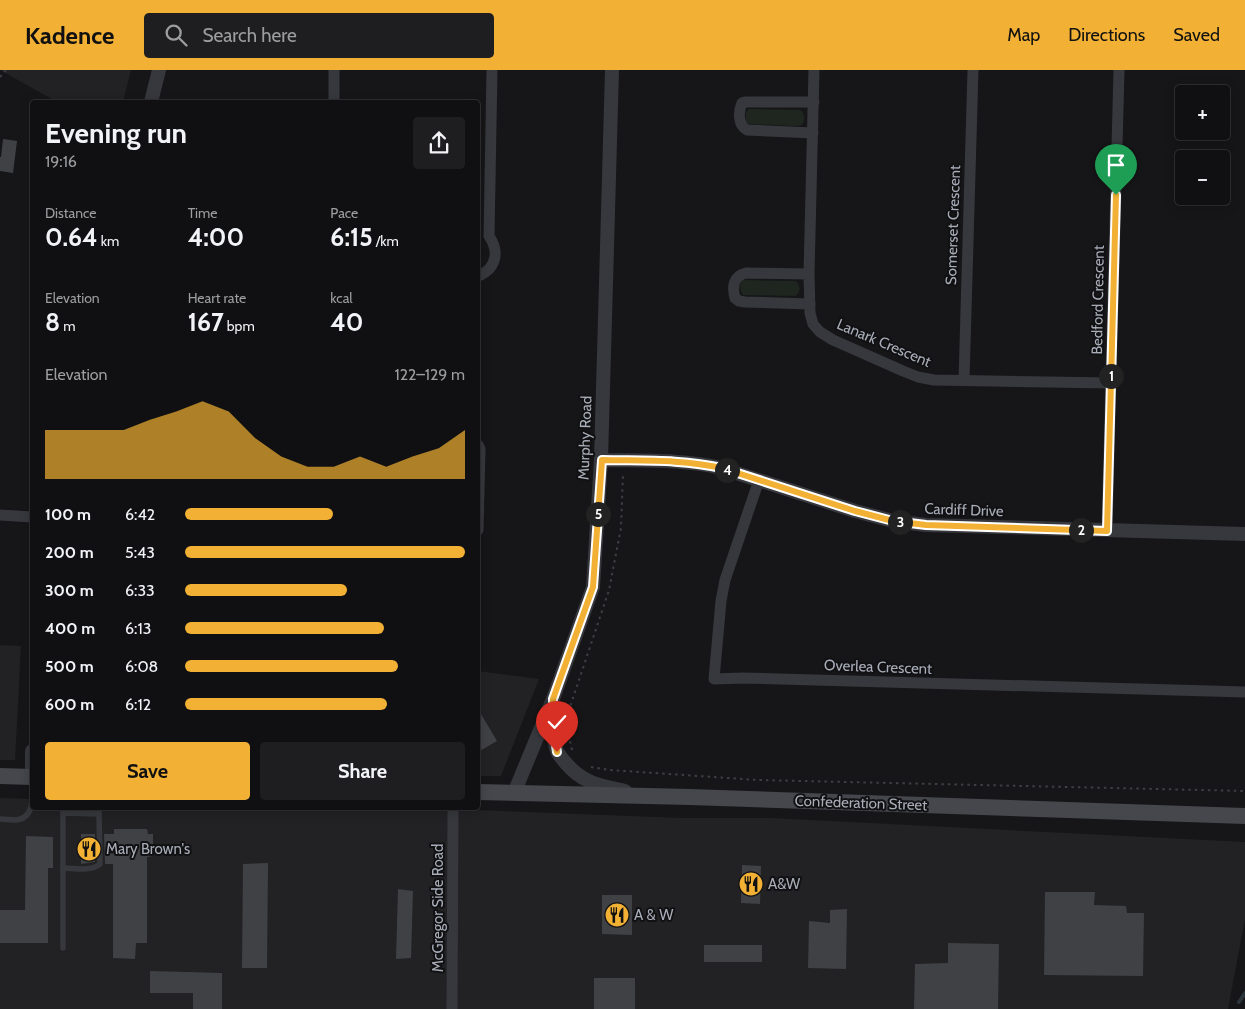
<!DOCTYPE html>
<html lang="en">
<head>
<meta charset="utf-8">
<style>
	body { margin:0; font-family:Cabin,sans-serif; background:#1e1e20; color:#f1f3f6; height:100vh; display:flex; flex-direction:column; font-size:19px; white-space:nowrap }
	* { box-sizing:border-box; margin:0 }
	p { font-size:16px; color:#9c9d9f }
	.icon { flex:none; width:28px; height:28px; fill:none; stroke:currentColor; stroke-width:2; stroke-linecap:round; stroke-linejoin:round }
	.map { position:relative; flex:1; overflow:hidden }
	.panel { position:absolute; left:30px; top:30px; width:450px; height:710px; display:flex; flex-direction:column; background:#101012; border-radius:5px; box-shadow:0 2px 12px #0003,0 0 0 1px #303032 }
	.panel>* { flex:none }
	.controls { position:absolute; left:1175px; top:15px; display:grid; gap:10px }
	.controls a { display:grid; place-items:center; width:55px; height:55px; border-radius:5px; background:#101012; box-shadow:0 2px 12px #0003,0 0 0 1px #303032; font-size:25px }
	.pin { position:absolute; display:grid; place-items:center; width:42px; height:42px; color:#fff; margin:-51px -21px; border-radius:50% 50% 50% 0; rotate:-45deg; box-shadow:0 0 5px #0007 }
	.pin .icon { rotate:45deg }
	.km { position:absolute; width:25px; height:25px; margin:-12px; border-radius:50%; background:#222; color:#fff; font-size:14px; line-height:25px; text-align:center }
	.round { display:grid; place-items:center; flex:none; width:52px; height:52px; border-radius:5px; background:#1e1e20 }
	.overview { display:flex; align-items:center; justify-content:space-between; height:85px; padding:0 15px }
	h1 { font-size:28px; font-weight:700; line-height:38px }
	.stats { display:grid; grid-template-columns:repeat(3,1fr); gap:8px; height:85px; padding:5px 15px }
	.stats div { display:grid; align-content:center }
	.stats b { font-size:25px; font-weight:700 }
	.stats small { font-size:14px; font-weight:400 }
	.stats p { font-size:14px }
	.chart { height:140px; padding:10px 15px }
	.chart p { display:flex; justify-content:space-between }
	.chart svg { width:100%; height:90px; margin-top:5px; fill:#f2b134; opacity:.7 }
	.cta { display:flex; gap:10px; margin-top:auto; padding:10px 15px }
	.cta a { flex:1; height:58px; border-radius:5px; background:#f2b134; color:#111; font-size:20px; font-weight:700; line-height:58px; text-align:center }
	.cta a+a { background:#1e1e20; color:#f1f3f6 }
	ul { padding:0 15px; list-style:none; font-size:16px }
	li { display:grid; grid-template-columns:80px 60px 1fr; align-items:center; height:38px }
	li i { height:12px; border-radius:6px; background:#f2b134 }
	header { display:flex; align-items:center; gap:30px; box-sizing:border-box; height:70px; padding:0 25px; background:#f2b134; color:#111 }
	header strong { font-size:24px }
	nav { display:flex; gap:28px; margin-inline-start:auto; font-size:18px }
	.search { width:350px; height:45px; background:#1e1e20; display:flex; align-items:center; gap:12px; box-sizing:border-box; padding:0 18px; border-radius:5px; color:#9c9d9f; font-size:19px }
	.map>svg:first-child { display:block }
	.built { fill:#222225 }
	.green { fill:#1e261f }
	.lines { fill:none; stroke-linecap:round; stroke-linejoin:round }
	.stream { stroke:#2c353c; stroke-width:4 }
	.building { fill:#404145 }
	.path { stroke:#3d3f44; stroke-width:2; stroke-dasharray:2.5 4; stroke-linecap:butt }
	.service { stroke:#37383d; stroke-width:5.5 }
	.minor { stroke:#37383d; stroke-width:11 }
	.tertiary { stroke:#37383d; stroke-width:14 }
	.secondary { stroke:#45474d; stroke-width:16 }
	.route-casing { stroke:#fff; stroke-width:10 }
	.route { stroke:#f2b134; stroke-width:6 }
	.labels { text-anchor:middle; dominant-baseline:central; stroke-width:4; stroke-linejoin:round; paint-order:stroke }
	.street-label { font-size:15px; fill:#a8adb8; stroke:#111113 }
	.poi-label { font-size:15px; fill:#a8adb8; stroke:#111113; text-anchor:start }
</style>
</head>
<body>
<header>
<strong>Kadence</strong>
<div class="search"><svg class="icon" aria-label="search" viewBox="0 0 24 24"><circle cx="10" cy="10" r="6"/><path d="M15 15l6 6"/></svg>Search here</div>
<nav><a>Map</a><a>Directions</a><a>Saved</a></nav>
</header>
<div class="map">
<svg width="1245" height="939" viewBox="0 0 1245 939">
	<rect width="100%" height="100%" fill="#161618"/>
	<g class="built">
		<path d="M0 0H131L123 32H57Z"/>
		<path d="M0 575 21 576 15 690H0Z"/>
		<path d="M478 601 539 609 501 706H478Z"/>
		<path d="M0 728 32 729V738H347L476 740 681 748H771L1245 772V849L1228 939H0Z"/>
	</g>
	<g class="green">
		<path d="M749 39 799 40 802 41C805 45 805 51 802 55L797 56 749 54 746 51V42Z"/>
		<path d="M742 210 795 211C801 213 801 223 795 226L743 225C740 221 739 214 742 210Z"/>
	</g>
	<g class="lines">
		<path class="stream" d="M1239 932 1245 923"/>
	</g>
	<g class="building">
		<path d="M3 69 17 71 13 103 0 101V87H1Z"/>
		<path d="M478 639 497 671 478 682Z"/>
		<path d="M114 759H147L148 764H153V786L147 787V873H136L135 889 113 888V794H105L104 764H114Z"/>
		<path d="M81 764H95V792H94L81 794Z"/>
		<path d="M26 766 53 767V798H48V873H0V840H25Z"/>
		<path d="M268 793 267 898H242L243 794Z"/>
		<path d="M742 795 761 796 760 834 741 833Z"/>
		<path d="M398 819 413 821 411 888 396 889Z"/>
		<path d="M1045 822H1095L1094 835 1126 836 1127 843H1144L1143 906 1044 905Z"/>
		<path d="M602 825H632V865L602 864Z"/>
		<path d="M847 839 846 899 808 898 809 851 830 853V840Z"/>
		<path d="M948 873 999 874 998 939H914L915 894 948 893Z"/>
		<rect x="704" y="875" width="58" height="17"/>
		<path d="M150 901 222 903V939H193V923H150Z"/>
		<rect x="594" y="908" width="41" height="31"/>
	</g>
	<g class="lines">
		<g class="path">
			<path d="M0 7 6 0"/>
			<path d="M572 680 568 662V643L609 520 621 458 623 403"/>
			<path d="M591 697 610 700 758 710 1245 721"/>
		</g>
		<g class="service">
			<path d="M63 743 99 744V738"/>
			<path d="M0 749C5 749 11 750 16 750 36 748 32 724 32 709"/>
			<path d="M63 798C74 798 91 802 100 794L99 744"/>
			<path d="M63 878V738"/>
		</g>
		<g class="minor">
			<path d="M814 0 809 204 810 243 813 254 820 262 833 270 903 301 918 307 934 310 1111 313"/>
			<path d="M334 32V0"/>
			<path d="M813 63 747 60C738 55 738 42 742 33L745 32H814"/>
			<path d="M809 204 746 203C733 206 732 217 735 228L739 231 745 232 810 234"/>
			<path d="M478 206C496 199 500 182 489 166L492 0"/>
			<path d="M964 310 973 0"/>
			<path d="M478 375 480 379 478 460"/>
			<path d="M759 410 725 510 721 531 714 609 743 608 1245 622"/>
			<path d="M0 445 32 447"/>
			<path d="M1107 461 1119 0"/>
			<path d="M452 939 453 738"/>
		</g>
		<g class="tertiary">
			<path d="M151 32 159 0"/>
			<path d="M601 390C642 391 682 389 721 398L855 441 893 451 926 455 1245 464"/>
			<path d="M553 635C553 648 552 668 557 681 558 684 562 688 564 691 582 713 598 715 625 721"/>
			<path d="M32 707V681"/>
			<path d="M514 723 553 629 593 517 601 390 612 0"/>
		</g>
		<g class="secondary">
			<path d="M0 706 32 707"/>
			<path d="M478 722 690 727 1245 746"/>
		</g>
	</g>
	<g class="lines">
		<defs>
			<path id="route" d="M557 682 553 657V629L593 517 602 390C642 391 682 389 722 398L855 441 893 451 926 455 1107 461 1116 125"/>
		</defs>
		<use href="#route" class="route-casing"/>
		<use href="#route" class="route"/>
	</g>
	<defs>
		<symbol id="restaurant-disc" viewBox="-11 -11 22 22"><circle r="9.5" fill="#f2b134" stroke="#111113"/><path d="M-5-6h1v4h1v-4h1v4h1v-4h1v5L-1.5 .5V6h-2V.5L-5-1ZM5-6V6H3V1.5H1.5Q1.5-4 5-6Z" fill="#111"/></symbol>
	</defs>
	<g fill-rule="evenodd">
		<use href="#restaurant-disc" x="75" y="765" width="28" height="28"/>
		<use href="#restaurant-disc" x="737" y="800" width="28" height="28"/>
		<use href="#restaurant-disc" x="603" y="831" width="28" height="28"/>
	</g>
	<g class="labels">
		<g class="street-label">
			<text transform="translate(953 155) rotate(-88)">Somerset Crescent</text>
			<text transform="translate(1098 230) rotate(-89)">Bedford Crescent</text>
			<text transform="translate(884 273) rotate(23)">Lanark Crescent</text>
			<text transform="translate(585 368) rotate(-88)">Murphy Road</text>
			<text transform="translate(964 440) rotate(2)">Cardiff Drive</text>
			<text transform="translate(878 597) rotate(2)">Overlea Crescent</text>
			<text transform="translate(861 733) rotate(2)">Confederation Street</text>
			<text transform="translate(438 838) rotate(-90)">McGregor Side Road</text>
		</g>
		<g class="poi-label">
			<text x="106" y="779">Mary Brown's</text>
			<text x="768" y="814">A&amp;W</text>
			<text x="634" y="845">A &amp; W</text>
		</g>
	</g>
</svg>
<div class="controls">
<a>+</a>
<a>−</a>
</div>
<div class="pin" style="left:1116px;top:125px;background:#1e9e55"><svg class="icon" aria-label="arrive" viewBox="0 0 24 24"><path d="M6 21V4h12l-3 4 3 4H6"/></svg></div>
<div class="pin" style="left:557px;top:682px;background:#d93025"><svg class="icon" aria-label="check" viewBox="0 0 24 24"><path d="M5 12l5 5 9-10"/></svg></div>
<b class="km" style="left:1111px;top:306px">1</b>
<b class="km" style="left:1081px;top:460px">2</b>
<b class="km" style="left:900px;top:452px">3</b>
<b class="km" style="left:727px;top:400px">4</b>
<b class="km" style="left:598px;top:444px">5</b>
<section class="panel">
<div class="overview"><div><h1>Evening run</h1><p>19:16</p></div><a class="round"><svg class="icon" aria-label="share" viewBox="0 0 24 24"><path d="M12 15V3M7 8l5-5 5 5M5 13v7h14v-7"/></svg></a></div>
<div class="stats">
<div><p>Distance</p><b>0.64<small> km</small></b></div>
<div><p>Time</p><b>4:00</b></div>
<div><p>Pace</p><b>6:15<small> /km</small></b></div>
</div>
<div class="stats">
<div><p>Elevation</p><b>8<small> m</small></b></div>
<div><p>Heart rate</p><b>167<small> bpm</small></b></div>
<div><p>kcal</p><b>40</b></div>
</div>
<div class="chart"><p><span>Elevation</span>122–129 m</p>
<svg viewBox="0 0 160 44" preserveAspectRatio="none"><path d="M0 44V20L10 20L20 20L30 20L40 15L50 11L60 6L70 11L80 24L90 33L100 38L110 38L120 33L130 38L140 33L150 29L160 20V44z"/></svg>
</div>
<ul>
<li><b>100 m</b>6:42<i style="width:53%"></i></li>
<li><b>200 m</b>5:43<i style="width:100%"></i></li>
<li><b>300 m</b>6:33<i style="width:58%"></i></li>
<li><b>400 m</b>6:13<i style="width:71%"></i></li>
<li><b>500 m</b>6:08<i style="width:76%"></i></li>
<li><b>600 m</b>6:12<i style="width:72%"></i></li>
</ul>
<div class="cta"><a>Save</a><a>Share</a></div>
</section>
</div>
</body>
</html>
